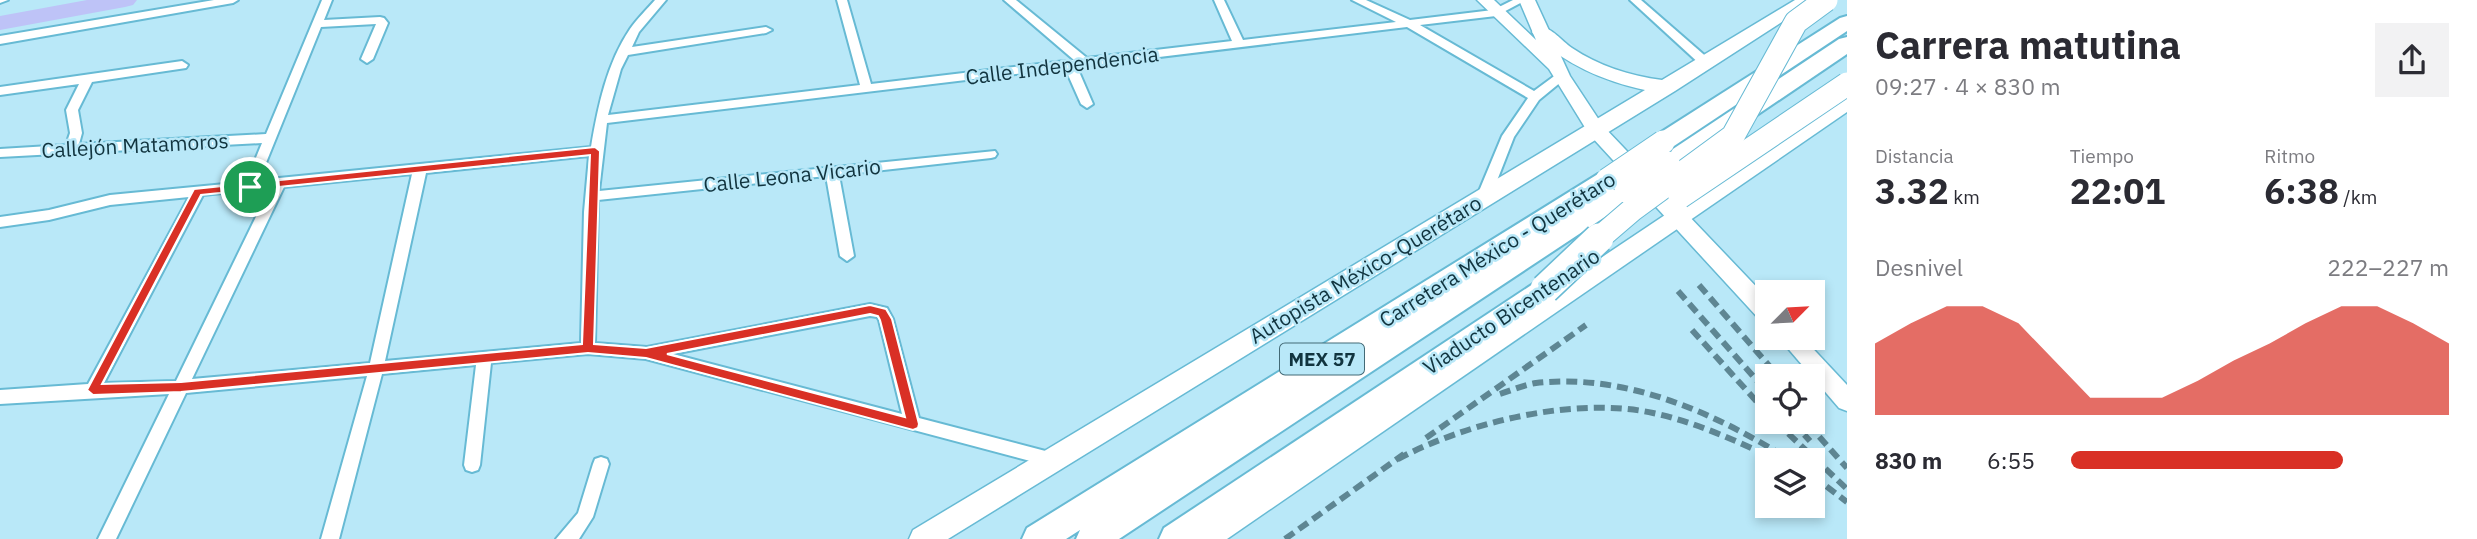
<!DOCTYPE html>
<html lang="es">
<head>
<meta charset="utf-8">
<style>
	body { margin:0; font-family:"IBM Plex Sans",sans-serif; background:#f2f2f3; color:#2b2b33; height:100vh; display:flex; flex-direction:column; font-size:26px; white-space:nowrap }
	* { box-sizing:border-box; margin:0 }
	p { font-size:23px; color:#7c7c81 }
	.icon { flex:none; width:38px; height:38px; fill:none; stroke:currentColor; stroke-width:2; stroke-linecap:round; stroke-linejoin:round }
	.map { position:relative; flex:1; overflow:hidden }
	.sheet { display:flex; flex-direction:column; background:#fff; width:630px }
	.sheet>* { flex:none }
	.needle { width:46px; rotate:66deg }
	.buttons { position:absolute; left:1755px; top:280px; display:grid; gap:14px }
	.buttons a { display:grid; place-items:center; width:70px; height:70px; border-radius:0px; background:#fff; box-shadow:0 4px 10px #0003; font-size:35px }
	.pin { position:absolute; display:grid; place-items:center; width:60px; height:60px; color:#fff; margin:-30px; border:4px solid #fff; border-radius:50%; box-shadow:0 2px 7px #0007 }
	.round { display:grid; place-items:center; flex:none; width:74px; height:74px; border-radius:0px; background:#f2f2f3 }
	.head { display:flex; align-items:center; justify-content:space-between; height:119px; padding:0 28px }
	h1 { font-size:38px; font-weight:700; line-height:52px }
	.figures { display:grid; grid-template-columns:repeat(3,1fr); gap:10px; height:119px; padding:7px 28px }
	.figures div { display:grid; align-content:center }
	.figures b { font-size:35px; font-weight:700 }
	.figures small { font-size:19px; font-weight:400 }
	.figures p { font-size:19px }
	.chart { height:196px; padding:14px 28px }
	.chart p { display:flex; justify-content:space-between }
	.chart svg { width:100%; height:126px; margin-top:7px; fill:#d93025; opacity:.7 }
	ul { padding:0 28px; list-style:none; font-size:23px }
	li { display:grid; grid-template-columns:112px 84px 1fr; align-items:center; height:52px }
	li i { height:18px; border-radius:9px; background:#d93025 }
	main { display:flex; flex:1; min-height:0 }
	.map>svg:first-child { display:block }
	.lines { fill:none; stroke-linecap:round; stroke-linejoin:round }
	.river { fill:#bec3f7; fill-rule:evenodd }
	.street-casing { stroke:#67bad4; stroke-width:4 }
	.secondary-casing { stroke:#67bad4; stroke-width:3 }
	.primary-casing { stroke:#67bad4; stroke-width:3 }
	.highway-casing { stroke:#67bad4; stroke-width:4 }
	.street { fill:#fff; fill-rule:evenodd }
	.secondary { fill:#fff; fill-rule:evenodd }
	.primary { fill:#fff; fill-rule:evenodd }
	.highway { fill:#fff; fill-rule:evenodd }
	.rail { stroke:#5e8693; stroke-width:6; stroke-dasharray:11 6; stroke-linecap:butt }
	.highway-bridge-far1-casing { stroke:#67bad4; stroke-width:25; stroke-linecap:butt }
	.highway-bridge-casing { stroke:#67bad4; stroke-width:32; stroke-linecap:butt }
	.highway-bridge-far1 { stroke:#fff; stroke-width:23 }
	.highway-bridge { stroke:#fff; stroke-width:29 }
	.route { fill:#d93025; stroke:#fff; stroke-width:2; fill-rule:evenodd }
	.labels { text-anchor:middle; dominant-baseline:central; stroke-width:5; stroke-linejoin:round; paint-order:stroke }
	.shield { fill:#b9e8f8; stroke:#436a76; stroke-width:2 }
	.shield-label { font-size:19px; font-weight:bold; fill:#11343f }
	.street-label { font-size:21px; fill:#11343f; stroke:#b9e8f8 }
</style>
</head>
<body>
<main>
<div class="map">
<svg width="1847" height="539" viewBox="0 0 1847 539">
	<rect width="100%" height="100%" fill="#b9e8f8"/>
	<g class="lines">
		<path class="river" d="M87 0H137L133 5 125 7 0 30V16Z"/>
		<defs>
			<g id="street">
				<path d="M0 0H8L0 3Z"/>
				<path d="M214 0H238L233 3 0 44V36Z"/>
				<path d="M322 0H332L324 20 380 17 384 18 388 23 373 59 367 63 361 59 376 24 321 27 259 180 591 147C598 106 607 63 630 29 637 19 647 9 655 0H666L639 32 632 47 766 27 772 30 766 33 628 55 621 69 608 115 860 85 837 0H847L871 84 1074 60 1004 0H1016L1087 58 1232 41 1214 0H1224L1243 40 1396 22 1352 0H1366L1410 20 1493 10 1513 0H1526L1496 16 1420 25 1534 91 1557 74 1561 73 1567 77 1539 100 1514 137 1491 196 1484 201 1477 196 1502 136 1528 98 1407 27 1077 67 1093 104 1087 108 1081 104 1065 68 607 123 599 191 995 151 997 154 995 157 991 158 839 175 854 256 847 261 840 256 826 176 598 200 595 343 647 347 870 304 887 308 893 319 919 418 1053 453 1059 455 1061 460 1059 465 1053 467 646 359 588 354 491 363 480 465 478 470 472 472 466 470 464 465 476 365 382 374 339 539H321L367 376 186 393 116 539H98L169 394 0 404V390L88 384 189 197 110 205 49 220 0 227V217L49 210 110 195 246 182 262 143 0 157V149L66 145 70 133 66 110 79 84 0 95V87L182 61 188 65 186 68 92 82 78 110 82 133 79 144 266 134ZM589 156 584 212 581 343 385 361 426 173ZM412 174 370 363 192 379 284 187ZM270 188 176 381 104 383 203 195ZM870 316 877 317 879 320 902 414 673 354Z"/>
				<path d="M1630 0H1641L1710 60V66H1702Z"/>
				<path d="M601 457 607 459 609 464 593 517 579 539H556L578 513 593 464 595 459Z"/>
			</g>
			<g id="secondary">
				<path d="M1477 0H1494L1536 40 1519 0H1535L1570 76 1603 126 1768 299V322L1760 320 1589 134 1549 69Z"/>
				<path d="M1779 338H1803L1847 385V411L1839 408Z"/>
			</g>
			<g id="primary">
				<path d="M1795 0H1816L1675 91 948 539H909L913 530 1645 90C1603 81 1567 65 1535 36L1532 32 1535 28C1550 24 1560 40 1572 48 1599 66 1630 76 1662 80Z"/>
				<path d="M1847 97V112L1227 539H1190L1194 530 1840 98Z"/>
			</g>
			<g id="highway">
				<path d="M1847 16V31L1671 148 1663 150 1655 148 1651 142 1655 136 1840 18Z"/>
				<path d="M1847 37V54L1689 161 1681 163 1673 161 1669 155 1673 149 1839 39Z"/>
				<path d="M1607 171 1616 174 1619 180 1616 186 1626 182 1635 185 1638 191 1635 197 1119 539H1076L1080 530 1066 539H1022L1027 528 1598 174Z"/>
				<path d="M1545 279 1554 282 1558 289 1554 296 1202 539H1159L1164 528 1536 282Z"/>
			</g>
		</defs>
		<use href="#street" class="street-casing"/>
		<use href="#secondary" class="secondary-casing"/>
		<use href="#primary" class="primary-casing"/>
		<use href="#highway" class="highway-casing"/>
		<use href="#street" class="street"/>
		<use href="#secondary" class="secondary"/>
		<use href="#primary" class="primary"/>
		<use href="#highway" class="highway"/>
		<g class="rail">
			<path d="M1699 285 1778 376"/>
			<path d="M1678 291 1768 393"/>
			<path d="M1692 330 1768 414"/>
			<path d="M1500 394C1512 390 1524 385 1536 383 1626 373 1715 413 1790 460"/>
			<path d="M1776 422 1847 489"/>
			<path d="M1793 422 1810 441"/>
			<path d="M1808 424 1847 468"/>
			<path d="M1426 438 1586 325"/>
			<path d="M1398 459C1468 422 1575 396 1653 413 1696 422 1738 442 1778 460"/>
			<path d="M1813 476 1847 502"/>
			<path d="M1285 539 1404 454"/>
		</g>
		<defs>
			<g id="highway-bridge-far1">
				<path d="M1607 180 1663 142"/>
				<path d="M1626 191 1668 163"/>
				<path d="M1680 197 1847 84"/>
				<path d="M1597 240 1632 210 1733 136 1796 22 1826 0"/>
			</g>
			<path id="highway-bridge" d="M1545 289 1599 238"/>
		</defs>
		<use href="#highway-bridge-far1" class="highway-bridge-far1-casing"/>
		<use href="#highway-bridge" class="highway-bridge-casing"/>
		<use href="#highway-bridge-far1" class="highway-bridge-far1"/>
		<use href="#highway-bridge" class="highway-bridge"/>
	</g>
	<path class="route" d="M595 147 600 151 594 344 646 348 870 305 886 309 892 319 919 424 918 428 913 430 646 358 588 353 181 392 93 395 87 390 194 189ZM590 155 582 344 181 382 102 384 201 195ZM870 314 878 316 880 320 905 417 667 354Z"/>
	<g class="labels">
		<rect class="shield" x="1280" y="343.5" width="84" height="31" rx="5"/>
		<g class="shield-label">
			<text x="1322" y="359">MEX 57</text>
		</g>
		<g class="street-label">
			<text transform="translate(1062 65) rotate(-7)">Calle Independencia</text>
			<text transform="translate(135 145) rotate(-3)">Callejón Matamoros</text>
			<text transform="translate(792 175) rotate(-6)">Calle Leona Vicario</text>
			<text transform="translate(1497 249) rotate(-32)">Carretera México - Querétaro</text>
			<text transform="translate(1365 269) rotate(-31)">Autopista México-Querétaro</text>
			<text transform="translate(1511 311) rotate(-34)">Viaducto Bicentenario</text>
		</g>
	</g>
</svg>
<div class="buttons">
<a><svg class="needle" viewBox="-14 -14 28 28"><path d="M0-13l5 13h-10z" fill="#e53935"/><path d="M0 13l5-13h-10z" fill="#7c7c81"/></svg></a>
<a><svg class="icon" aria-label="locate" viewBox="0 0 24 24"><circle cx="12" cy="12" r="6"/><path d="M12 2v4M12 18v4M2 12h4M18 12h4"/></svg></a>
<a><svg class="icon" aria-label="layers" viewBox="0 0 24 24"><path d="M12 4l9 5-9 5-9-5zM3 14l9 5 9-5"/></svg></a>
</div>
<div class="pin" style="left:250px;top:187px;background:#1e9e55"><svg class="icon" aria-label="arrive" viewBox="0 0 24 24"><path d="M6 21V4h12l-3 4 3 4H6"/></svg></div>
</div>
<section class="sheet">
<div class="head"><div><h1>Carrera matutina</h1><p>09:27 · 4 × 830 m</p></div><a class="round"><svg class="icon" aria-label="share" viewBox="0 0 24 24"><path d="M12 15V3M7 8l5-5 5 5M5 13v7h14v-7"/></svg></a></div>
<div class="figures">
<div><p>Distancia</p><b>3.32<small> km</small></b></div>
<div><p>Tiempo</p><b>22:01</b></div>
<div><p>Ritmo</p><b>6:38<small> /km</small></b></div>
</div>
<div class="chart"><p><span>Desnivel</span>222–227 m</p>
<svg viewBox="0 0 160 44" preserveAspectRatio="none"><path d="M0 44V19L10 12L20 6L30 6L40 12L50 25L60 38L70 38L80 38L90 32L100 25L110 19L120 12L130 6L140 6L150 12L160 19V44z"/></svg>
</div>
<ul>
<li><b>830 m</b>6:55<i style="width:72%"></i></li>
</ul>
</section>
</main>
</body>
</html>
